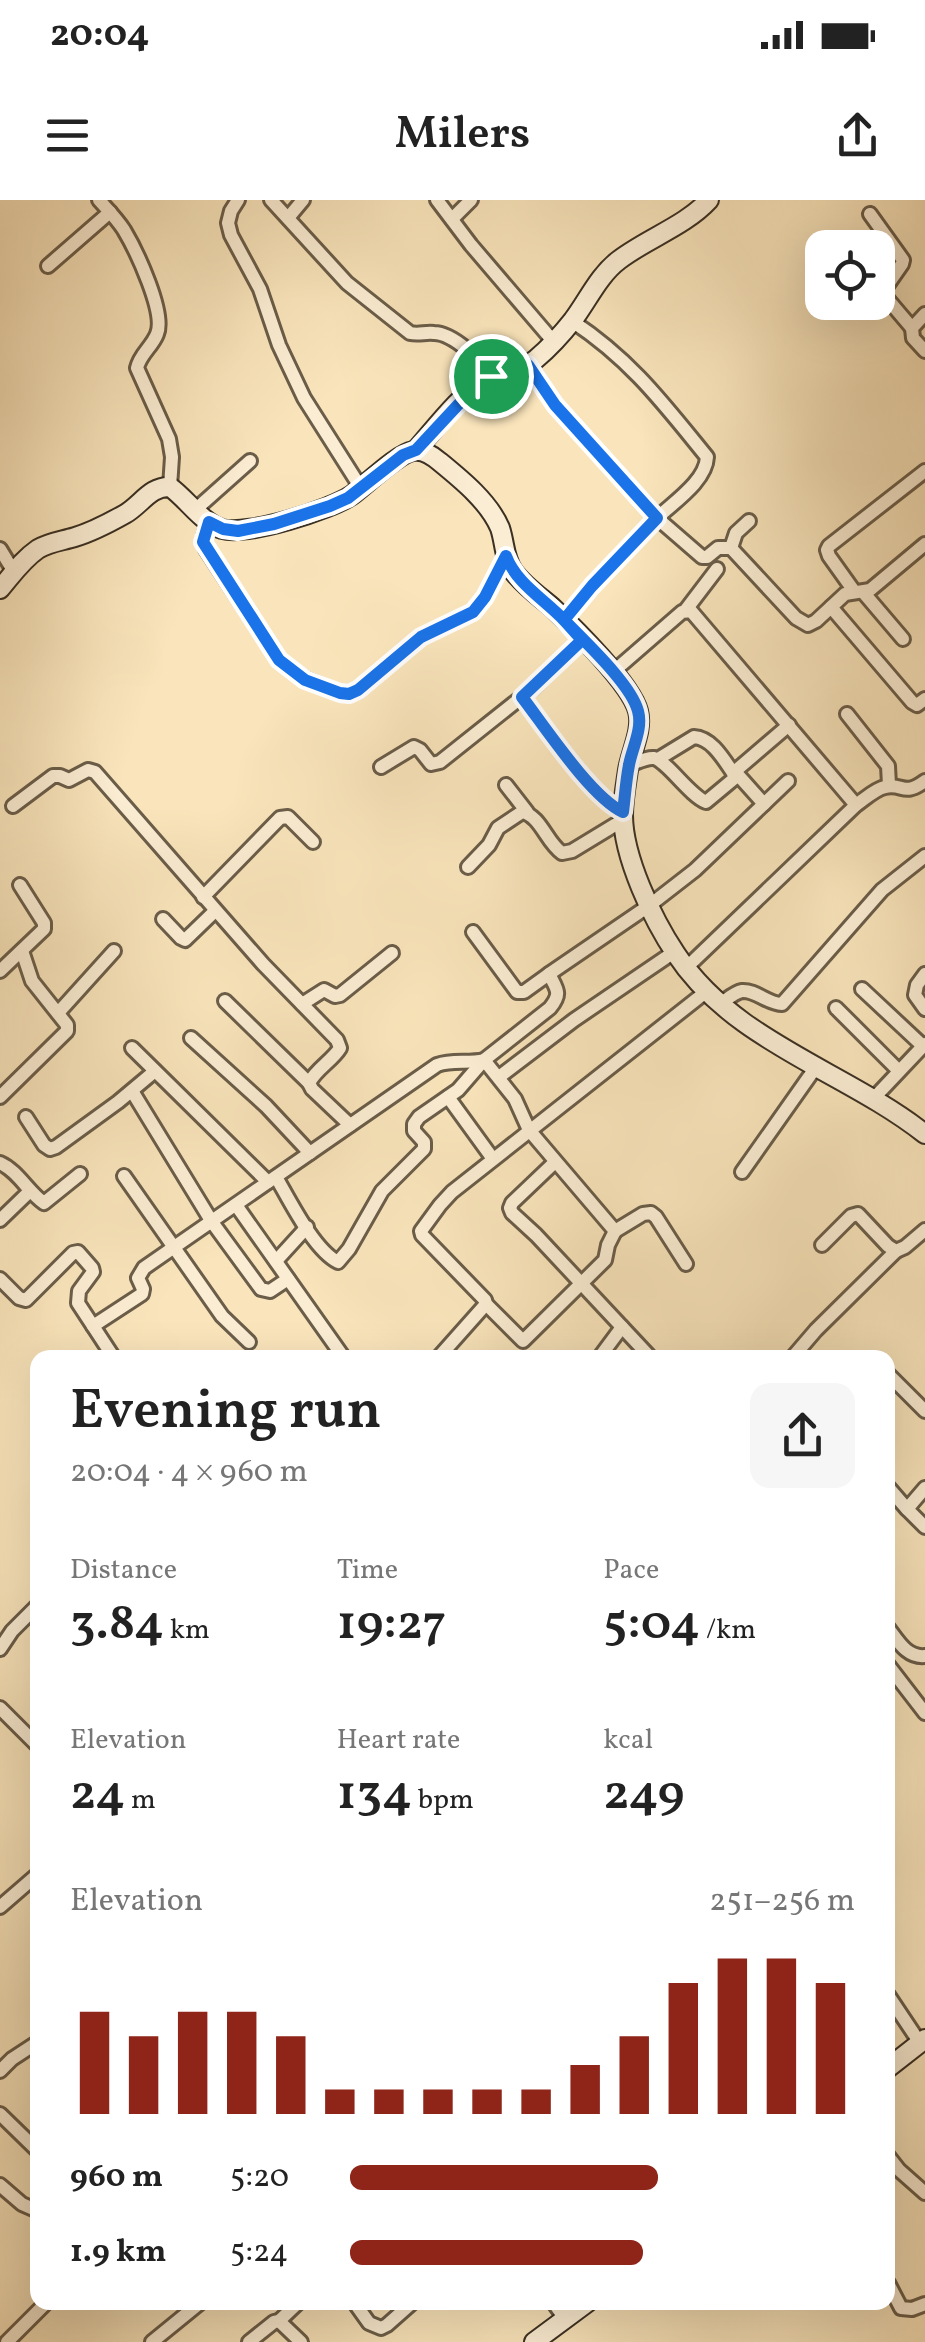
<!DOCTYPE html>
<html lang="en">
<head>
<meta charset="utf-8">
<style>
	body { margin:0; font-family:Vollkorn,serif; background:#f6f6f6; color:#222; height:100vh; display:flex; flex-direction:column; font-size:38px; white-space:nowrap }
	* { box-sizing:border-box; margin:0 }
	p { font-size:32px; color:#767676 }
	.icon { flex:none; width:55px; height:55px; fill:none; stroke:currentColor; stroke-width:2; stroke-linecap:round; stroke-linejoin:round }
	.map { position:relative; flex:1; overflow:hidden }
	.sheet { position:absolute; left:30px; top:1150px; width:865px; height:960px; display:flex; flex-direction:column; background:#fff; border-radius:20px; box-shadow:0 10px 40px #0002 }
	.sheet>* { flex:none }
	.buttons { position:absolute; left:805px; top:30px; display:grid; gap:20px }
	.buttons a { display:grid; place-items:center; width:90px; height:90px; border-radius:20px; background:#fff; box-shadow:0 10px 40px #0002; font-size:50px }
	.pin { position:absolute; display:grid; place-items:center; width:85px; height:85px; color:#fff; margin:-42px; border:5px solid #fff; border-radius:50%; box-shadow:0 2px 10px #0007 }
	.round { display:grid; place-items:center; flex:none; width:105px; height:105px; border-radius:20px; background:#f6f6f6 }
	.overview { display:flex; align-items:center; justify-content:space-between; height:170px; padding:0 40px }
	h1 { font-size:55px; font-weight:600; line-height:75px }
	.metrics { display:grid; grid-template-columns:repeat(3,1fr); gap:15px; height:170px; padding:10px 40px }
	.metrics div { display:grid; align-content:center }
	.metrics b { font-size:50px; font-weight:600 }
	.metrics small { font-size:28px; font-weight:400 }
	.metrics p { font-size:28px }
	.chart { height:280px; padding:20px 40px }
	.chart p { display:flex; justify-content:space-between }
	.chart svg { width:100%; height:180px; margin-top:10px; stroke:#8f2418; stroke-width:6 }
	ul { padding:0 40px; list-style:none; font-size:32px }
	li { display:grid; grid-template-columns:160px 120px 1fr; align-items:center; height:75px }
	li i { height:25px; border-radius:12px; background:#8f2418 }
	.status { display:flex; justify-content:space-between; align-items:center; height:70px; padding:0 50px; background:#fff; direction:ltr }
	.status svg { height:28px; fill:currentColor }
	header { display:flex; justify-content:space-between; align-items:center; height:130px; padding:0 40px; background:#fff; font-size:45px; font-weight:600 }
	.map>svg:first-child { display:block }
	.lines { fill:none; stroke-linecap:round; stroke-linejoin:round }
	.street-casing { stroke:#6a5d49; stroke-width:18 }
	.secondary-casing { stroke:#3a3023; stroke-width:22 }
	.street { stroke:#fbedd3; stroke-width:12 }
	.secondary { stroke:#fbedd3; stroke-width:18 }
	.route-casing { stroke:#fff; stroke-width:20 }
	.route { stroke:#1a73e8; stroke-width:12 }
</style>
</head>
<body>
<div class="status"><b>20:04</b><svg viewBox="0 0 49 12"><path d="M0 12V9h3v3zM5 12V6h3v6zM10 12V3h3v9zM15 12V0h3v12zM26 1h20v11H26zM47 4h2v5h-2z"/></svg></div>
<header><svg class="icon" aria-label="menu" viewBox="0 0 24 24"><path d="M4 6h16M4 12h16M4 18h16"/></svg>Milers<svg class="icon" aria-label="share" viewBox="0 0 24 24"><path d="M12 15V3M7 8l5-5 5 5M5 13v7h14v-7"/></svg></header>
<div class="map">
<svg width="925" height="2142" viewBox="0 0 925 2142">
	<rect width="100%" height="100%" fill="#f9e4bb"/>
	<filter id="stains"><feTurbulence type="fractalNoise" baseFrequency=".002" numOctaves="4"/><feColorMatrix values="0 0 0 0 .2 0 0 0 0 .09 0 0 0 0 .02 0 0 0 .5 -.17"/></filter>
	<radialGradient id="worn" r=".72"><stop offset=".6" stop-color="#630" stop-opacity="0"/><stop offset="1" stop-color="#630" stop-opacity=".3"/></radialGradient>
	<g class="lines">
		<defs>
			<g id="street">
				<path d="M99 0C108 10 117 19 124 30 136 50 166 113 157 134 152 147 140 154 137 168L169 239 172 257 170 287"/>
				<path d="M238 0 231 11 228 23 231 35 260 89 279 145 304 198 361 288"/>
				<path d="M271 0 347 83 410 133C419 135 425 132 434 133 453 133 482 161 491 176"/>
				<path d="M437 0 471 45 553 141"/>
				<path d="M870 14 903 60 902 64 886 87 884 95 912 128"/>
				<path d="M288 18 303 0"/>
				<path d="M452 19 471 0"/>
				<path d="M48 66 110 12"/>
				<path d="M925 114 912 128 913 138 925 151"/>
				<path d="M529 165 555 205 657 318C674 302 706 281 707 257 663 203 631 160 572 121"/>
				<path d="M195 310 250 261"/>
				<path d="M209 322C205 332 201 339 206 349L279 460 305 479 340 493 349 494 358 491 421 437 473 412 485 397 506 357"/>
				<path d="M731 348 736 333 749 321"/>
				<path d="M0 349 14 372"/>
				<path d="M854 391 829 356 827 350 829 346 925 271"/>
				<path d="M863 392 903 439"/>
				<path d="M831 407 912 502 917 505 925 499"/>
				<path d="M685 411 717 369"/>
				<path d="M564 419 592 386 657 318 702 357H707L718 348H731L796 418 808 425 816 421 845 394 870 390 925 344"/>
				<path d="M613 472 682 412 691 411 856 605"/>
				<path d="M522 497C545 526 592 597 623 612"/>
				<path d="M847 514 888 566 889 585"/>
				<path d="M658 559 694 537C713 538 725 562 736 577"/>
				<path d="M629 565C636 563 646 557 654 558 667 561 689 595 706 602L736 577 739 576 764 604"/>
				<path d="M381 567 414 547 420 550 431 564 440 562 533 488 582 439"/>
				<path d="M733 573 789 525"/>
				<path d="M506 585 527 612"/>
				<path d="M13 606 53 576H60L69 580 88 570 95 572 263 764 337 840 340 848C332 861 316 869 309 883L312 889 350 925"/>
				<path d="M468 667 489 645 498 628 522 612C541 616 546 642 562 653L572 651 623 620"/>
				<path d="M203 697 280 618 288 617 313 642"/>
				<path d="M163 719 181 738 185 740 215 711"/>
				<path d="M473 732 517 792H524L549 774"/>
				<path d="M686 768 856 605C865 599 875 589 885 587 904 583 903 597 925 581"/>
				<path d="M0 771 44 729V723L20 685"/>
				<path d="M925 774 917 785 915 795 925 809"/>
				<path d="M862 789 923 846"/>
				<path d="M225 801 309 883"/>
				<path d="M302 804 324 790 335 796 340 795 392 753"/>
				<path d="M720 804C726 800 735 792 742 791 756 790 768 804 782 804L882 690 925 656"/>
				<path d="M836 808 899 871"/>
				<path d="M58 813 114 751"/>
				<path d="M191 838 266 906 310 953"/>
				<path d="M132 848 268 982"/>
				<path d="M499 877 574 820 674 752"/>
				<path d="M132 891 212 1022 261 1089 270 1091 288 1079"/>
				<path d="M0 897 67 831V825L32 781 22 751"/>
				<path d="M448 897 493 959"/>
				<path d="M874 898 925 844"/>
				<path d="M26 917 44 945 50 949 56 947 118 902 155 871"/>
				<path d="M555 962 512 1003 510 1008 512 1013 536 1035 651 1158"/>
				<path d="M0 963C18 971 28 992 44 1003L80 974"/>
				<path d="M742 972 816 867"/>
				<path d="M124 976 222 1116 249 1142"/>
				<path d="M276 977C290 1001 314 1050 338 1062L349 1049 382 991 424 949V942L414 931V924L419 917 458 890 484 860 515 899 529 930 615 1031 608 1045 605 1060 523 1141 486 1104"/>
				<path d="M236 1005 344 1158"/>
				<path d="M0 1020 30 991"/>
				<path d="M615 1031 643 1014 651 1013 656 1017 686 1064"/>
				<path d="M822 1045 851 1016 858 1014 888 1046 896 1051 905 1047 925 1030"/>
				<path d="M276 1061 307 1027"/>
				<path d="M0 1079 19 1098 26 1100 73 1053 78 1052 92 1068 93 1072 79 1091 78 1103 114 1158"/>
				<path d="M93 1126 142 1094 143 1089 138 1078 144 1068 437 865C453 859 468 864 484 860L550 808C562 793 557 790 549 774L650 705 695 670 788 581"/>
				<path d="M438 1158 486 1104 485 1100 422 1035 421 1031 440 1005 452 992 707 791"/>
				<path d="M599 1158 622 1127"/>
				<path d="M792 1158 816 1130 896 1051"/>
				<path d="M888 1174 925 1211"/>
				<path d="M888 1287 907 1309"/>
				<path d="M925 1288 907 1309 925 1327"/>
				<path d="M888 1428C898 1441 907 1458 925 1456"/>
				<path d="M0 1449 12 1431 38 1405"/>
				<path d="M888 1465 925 1513"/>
				<path d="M0 1508 38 1546"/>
				<path d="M0 1707 38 1674"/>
				<path d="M888 1795 920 1843"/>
				<path d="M0 1871 12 1859 38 1842"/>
				<path d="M0 1914 38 1951"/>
				<path d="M888 1956 899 1970 925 1993"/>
				<path d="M0 1985 22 2004 38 2011"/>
				<path d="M888 2083 901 2108 912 2109 925 2104"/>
				<path d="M354 2102 369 2123 381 2128 387 2125 413 2102"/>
				<path d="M553 2102 566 2120"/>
				<path d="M279 2121 299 2102"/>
				<path d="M7 2142 47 2102"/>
				<path d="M152 2142 201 2102"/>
				<path d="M249 2142 274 2122 279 2121 301 2142"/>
			</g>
			<g id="secondary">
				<path d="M416 250C437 226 459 196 486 179 502 170 522 171 536 159 549 148 562 134 573 120 588 100 599 75 619 60 648 38 685 26 709 0"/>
				<path d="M0 389C12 375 22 360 38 349 50 342 62 341 75 337 92 332 109 323 125 314 141 305 150 286 170 287 187 299 202 323 222 329 248 336 330 310 352 295 367 284 397 254 413 251 423 249 432 255 440 262 462 280 489 302 500 328 505 343 504 358 513 371 523 385 539 396 552 407 573 427 631 484 638 511 643 530 631 551 628 570 626 584 623 600 623 615 623 657 653 720 676 754 734 842 845 871 925 934"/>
				<path d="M888 1868 925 1839"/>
				<path d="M534 2142 588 2102"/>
			</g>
		</defs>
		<use href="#street" class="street-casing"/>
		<use href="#secondary" class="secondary-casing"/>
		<use href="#street" class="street"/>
		<use href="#secondary" class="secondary"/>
	</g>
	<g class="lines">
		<defs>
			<path id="route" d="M491 176 469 193 416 250 403 255 348 298 330 306 274 324 238 331 223 329 209 322 203 342 279 460 305 480 340 493 349 494 358 490 421 437 473 412 485 397 506 356C516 383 544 399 564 420 584 441 631 484 638 511 643 529 632 548 629 565 626 580 625 596 623 612 591 597 545 527 522 497L582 440 564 420 592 386 657 318 555 205 528 165 491 176"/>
		</defs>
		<use href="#route" class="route-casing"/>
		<use href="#route" class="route"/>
	</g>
	<rect width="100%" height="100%" filter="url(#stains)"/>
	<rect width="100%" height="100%" fill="url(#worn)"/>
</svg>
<div class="buttons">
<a><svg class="icon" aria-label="locate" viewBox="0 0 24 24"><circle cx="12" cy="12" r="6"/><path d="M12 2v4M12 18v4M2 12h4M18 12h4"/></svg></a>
</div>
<div class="pin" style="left:491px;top:176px;background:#1e9e55"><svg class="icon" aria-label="arrive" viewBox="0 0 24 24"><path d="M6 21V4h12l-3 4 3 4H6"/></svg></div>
<section class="sheet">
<div class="overview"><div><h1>Evening run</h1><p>20:04 · 4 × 960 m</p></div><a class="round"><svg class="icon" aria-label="share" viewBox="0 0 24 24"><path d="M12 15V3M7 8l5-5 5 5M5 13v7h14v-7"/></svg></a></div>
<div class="metrics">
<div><p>Distance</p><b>3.84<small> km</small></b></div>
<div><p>Time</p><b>19:27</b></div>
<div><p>Pace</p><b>5:04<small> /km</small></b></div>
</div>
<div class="metrics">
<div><p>Elevation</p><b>24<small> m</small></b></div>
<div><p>Heart rate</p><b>134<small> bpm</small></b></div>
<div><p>kcal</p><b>249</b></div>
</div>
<div class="chart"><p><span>Elevation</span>251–256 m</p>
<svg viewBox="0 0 160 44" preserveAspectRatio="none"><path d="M5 44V19M15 44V25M25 44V19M35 44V19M45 44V25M55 44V38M65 44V38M75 44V38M85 44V38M95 44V38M105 44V32M115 44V25M125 44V12M135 44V6M145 44V6M155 44V12"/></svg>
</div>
<ul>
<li><b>960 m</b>5:20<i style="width:61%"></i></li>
<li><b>1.9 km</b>5:24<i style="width:58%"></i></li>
</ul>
</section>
</div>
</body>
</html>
